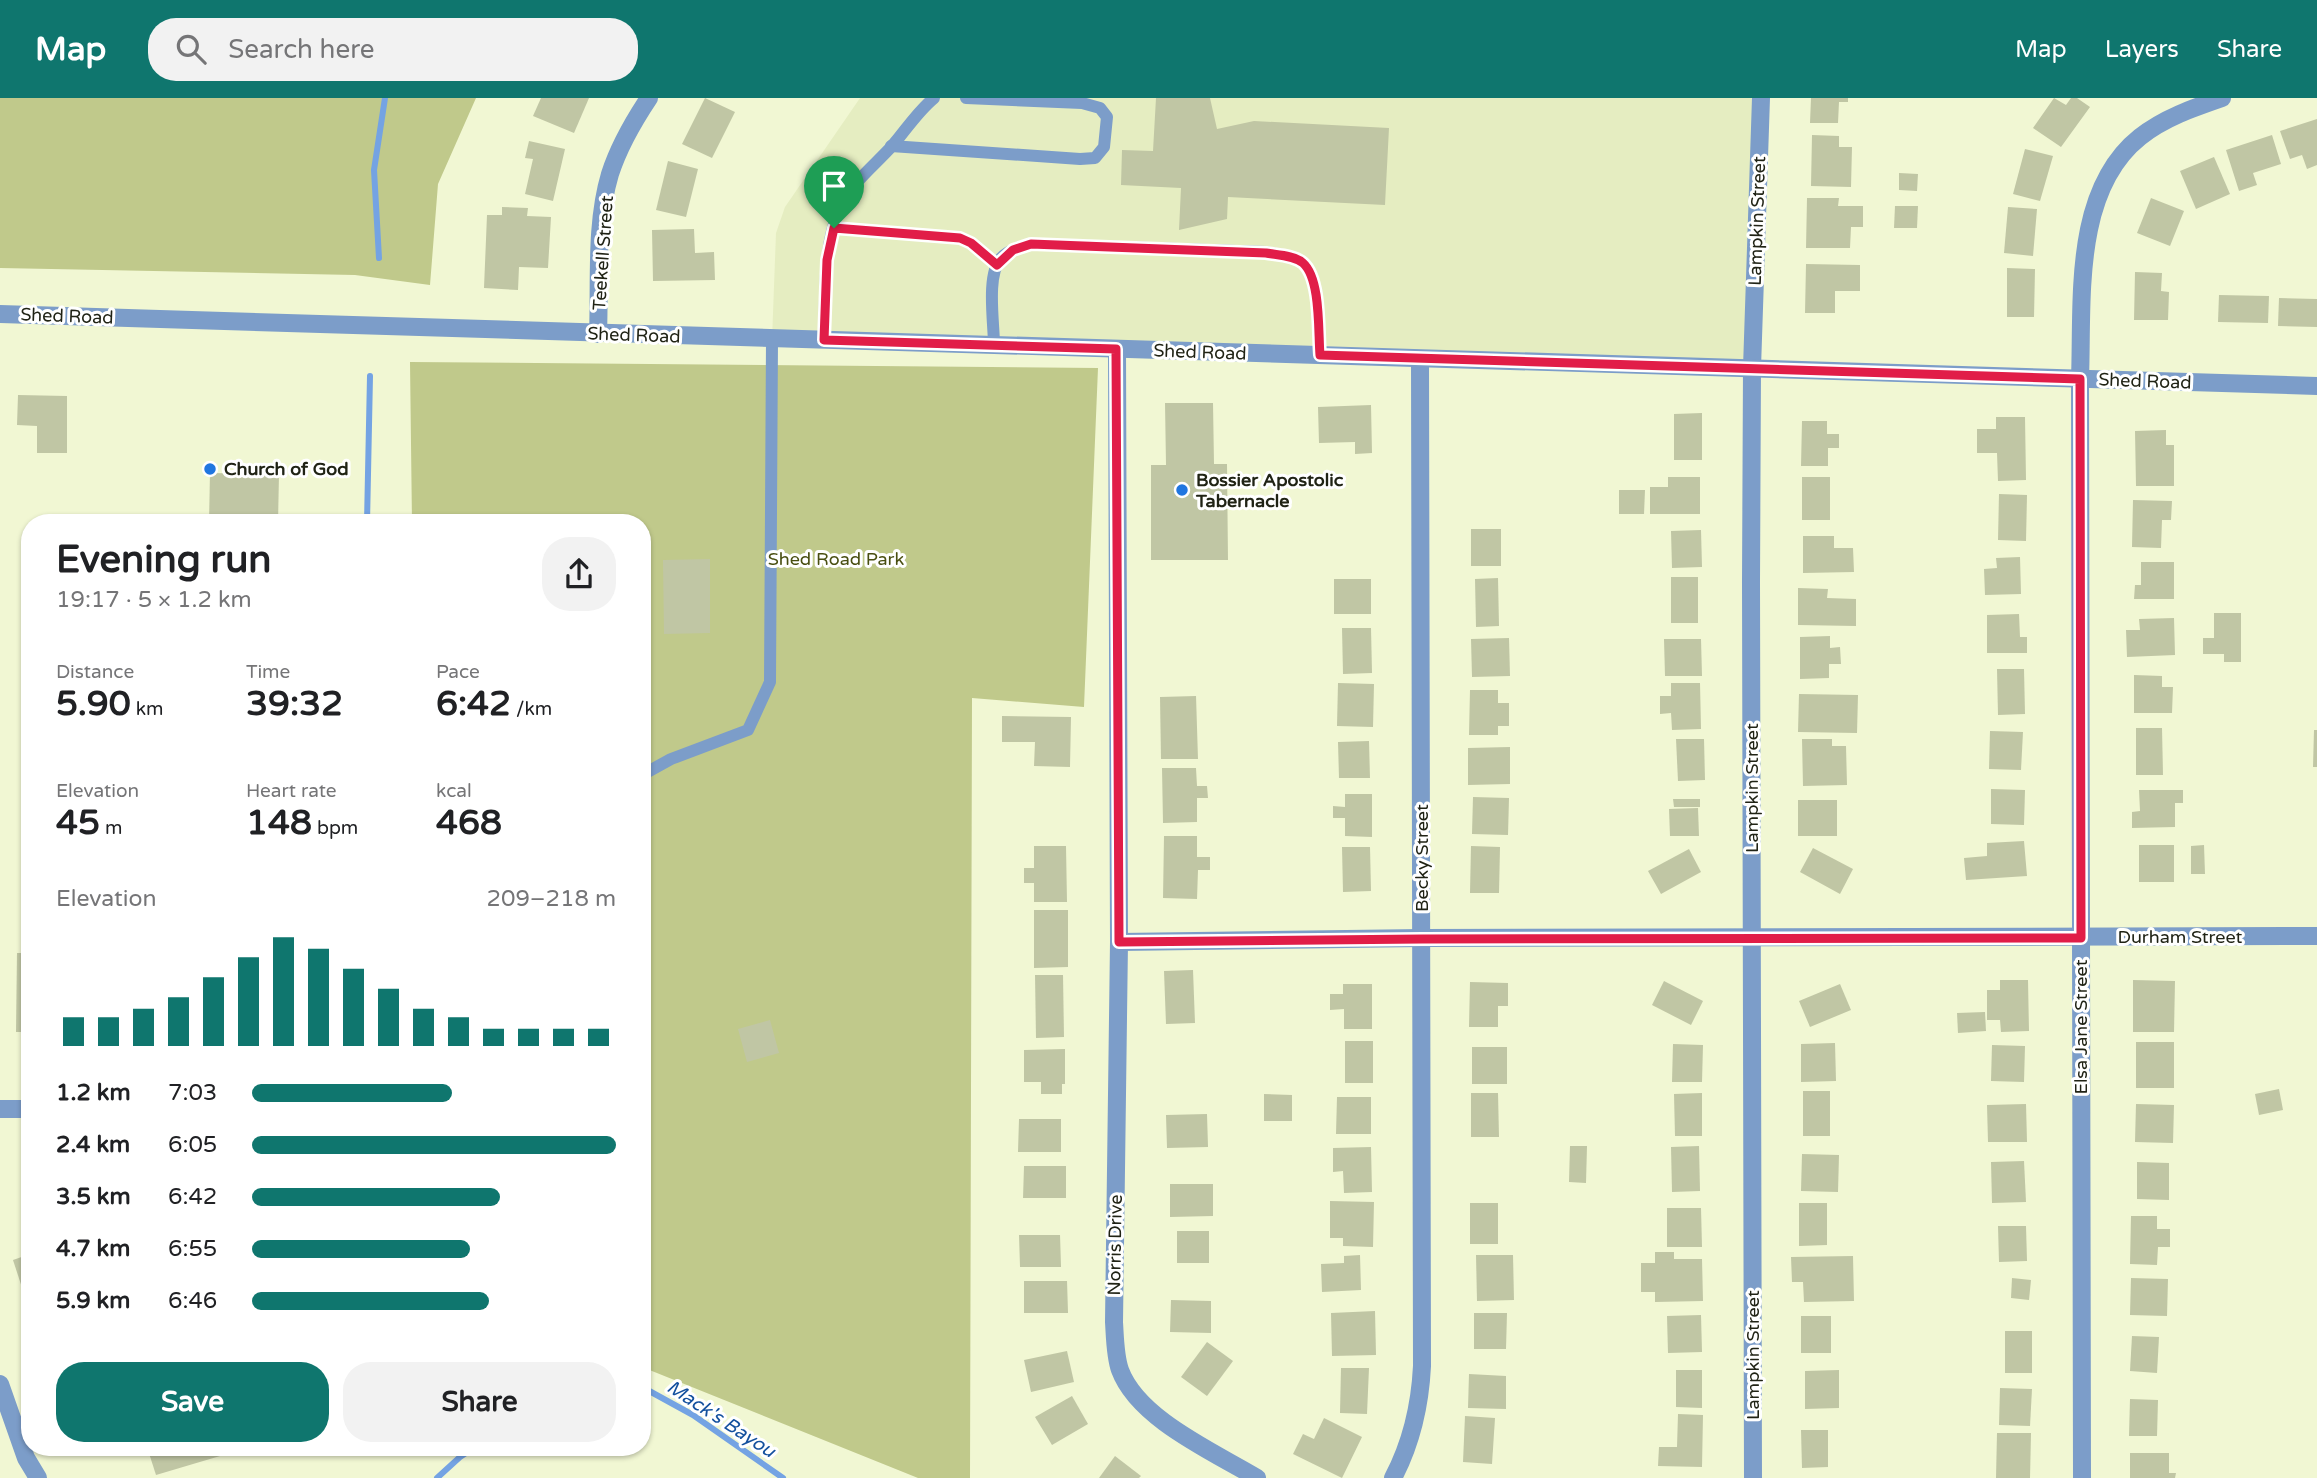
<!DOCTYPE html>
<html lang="en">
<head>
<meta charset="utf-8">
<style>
	body { margin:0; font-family:"Varela Round",sans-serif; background:#f2f2f2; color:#202124; height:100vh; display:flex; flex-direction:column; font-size:26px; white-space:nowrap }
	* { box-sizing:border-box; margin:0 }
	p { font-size:23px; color:#757577 }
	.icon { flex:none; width:38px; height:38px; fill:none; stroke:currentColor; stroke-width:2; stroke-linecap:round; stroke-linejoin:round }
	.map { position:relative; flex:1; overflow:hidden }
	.drawer { position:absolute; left:21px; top:416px; width:630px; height:942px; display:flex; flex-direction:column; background:#fff; border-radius:28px; box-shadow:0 2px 5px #0004 }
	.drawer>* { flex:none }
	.pin { position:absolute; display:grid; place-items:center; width:60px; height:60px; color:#fff; margin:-72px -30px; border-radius:50% 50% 50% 0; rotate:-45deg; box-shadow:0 0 7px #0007 }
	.pin .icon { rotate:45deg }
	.round { display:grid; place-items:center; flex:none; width:74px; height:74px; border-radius:28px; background:#f2f2f2 }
	.headline { display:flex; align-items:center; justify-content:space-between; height:119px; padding:0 35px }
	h1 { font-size:38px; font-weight:700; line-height:52px }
	.figures { display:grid; grid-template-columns:repeat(3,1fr); gap:10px; height:119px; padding:7px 35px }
	.figures div { display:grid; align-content:center }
	.figures b { font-size:35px; font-weight:700 }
	.figures small { font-size:19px; font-weight:400 }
	.figures p { font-size:19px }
	.chart { height:196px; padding:14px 35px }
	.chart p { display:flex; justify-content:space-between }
	.chart svg { width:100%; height:126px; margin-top:7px; stroke:#0f766e; stroke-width:6 }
	.button { display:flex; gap:14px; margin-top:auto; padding:14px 35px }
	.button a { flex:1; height:80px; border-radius:28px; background:#0f766e; color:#fff; font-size:28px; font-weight:700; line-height:80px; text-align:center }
	.button a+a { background:#f2f2f2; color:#202124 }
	ul { padding:0 35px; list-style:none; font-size:23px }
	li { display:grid; grid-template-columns:112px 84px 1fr; align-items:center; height:52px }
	li i { height:18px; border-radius:9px; background:#0f766e }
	header { display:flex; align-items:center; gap:42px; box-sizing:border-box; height:98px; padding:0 35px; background:#0f766e; color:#fff }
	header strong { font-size:33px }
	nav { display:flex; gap:38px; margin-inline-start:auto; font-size:24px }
	.search { width:490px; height:63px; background:#f2f2f2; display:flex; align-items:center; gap:18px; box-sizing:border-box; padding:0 24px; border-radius:28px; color:#757577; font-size:26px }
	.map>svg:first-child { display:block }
	.built { fill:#e5edc1 }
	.green { fill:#c0c98b }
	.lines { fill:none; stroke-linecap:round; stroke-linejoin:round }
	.stream { stroke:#74a3e3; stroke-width:6 }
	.building { fill:#c0c6a4 }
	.service { stroke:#7c9dc9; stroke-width:12 }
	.minor { stroke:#7c9dc9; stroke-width:18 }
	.tertiary { stroke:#7c9dc9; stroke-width:18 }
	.route-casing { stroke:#fff; stroke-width:14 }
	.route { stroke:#e11d48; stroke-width:9 }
	.poi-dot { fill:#2076e0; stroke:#fff; stroke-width:2.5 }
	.labels { text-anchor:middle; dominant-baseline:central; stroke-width:6; stroke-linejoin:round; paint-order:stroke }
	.street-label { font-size:18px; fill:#202315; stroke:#fff }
	.poi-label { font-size:18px; font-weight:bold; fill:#202315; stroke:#fff; text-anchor:start }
	.park-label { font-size:18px; fill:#494f11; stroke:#fff }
	.water-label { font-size:19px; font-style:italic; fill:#14519e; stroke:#fff }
</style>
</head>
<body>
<header>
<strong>Map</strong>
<div class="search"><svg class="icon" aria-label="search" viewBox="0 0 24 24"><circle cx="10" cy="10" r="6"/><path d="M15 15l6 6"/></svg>Search here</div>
<nav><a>Map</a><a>Layers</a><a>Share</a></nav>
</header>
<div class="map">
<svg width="2317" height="1380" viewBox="0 0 2317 1380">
	<rect width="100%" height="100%" fill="#f1f7d3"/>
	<path class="built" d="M860 0H1761L1752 270 772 242 776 135 785 109Z"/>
	<g class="green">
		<path d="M0 0H476L438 86 430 187 355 177 0 170Z"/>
		<path d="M410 264 1098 270 1084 609 972 600 970 1380H918L642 1269V425H412Z"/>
	</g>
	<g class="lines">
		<g class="stream">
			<path d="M379 160 374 72 385 0"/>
			<path d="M367 425 370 278"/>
			<path d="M642 1289 693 1317 783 1380"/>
			<path d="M437 1380 460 1359 475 1349"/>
		</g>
	</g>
	<g class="building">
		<path d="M541 0H589L574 35 533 18Z"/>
		<path d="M705 0 735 14 712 60 682 46Z"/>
		<path d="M1156 0H1210L1217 31 1254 23 1389 30 1385 107 1228 99 1227 121 1179 132 1181 90 1121 87 1122 52 1153 53Z"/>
		<path d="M1811 0H1848V4H1839L1838 25H1810Z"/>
		<path d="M2054 0 2066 7 2071 0H2077L2090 9 2061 49 2033 30Z"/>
		<path d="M2317 21V67L2307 71 2302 57 2290 61 2280 33Z"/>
		<path d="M1812 37 1839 38V49H1852L1851 89 1811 88Z"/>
		<path d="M2272 37 2281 66 2253 75 2257 87 2239 93 2226 52Z"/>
		<path d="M529 43 565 51 553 103 525 96 533 61 525 60Z"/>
		<path d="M2025 51 2053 58 2040 103 2013 96Z"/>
		<path d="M2214 59 2230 96 2196 111 2180 73Z"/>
		<path d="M668 63 698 71 686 119 656 112Z"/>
		<path d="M1899 75 1918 76 1917 93 1899 92Z"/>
		<path d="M1807 100H1839L1838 108H1863V129H1851L1850 150H1806Z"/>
		<path d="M2151 100 2184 113 2170 148 2137 135Z"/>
		<path d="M1895 108H1918L1917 130H1894Z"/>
		<path d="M502 109 528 110 527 118 551 119 548 170 519 169 518 192 484 190 487 117H502Z"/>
		<path d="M2008 109 2037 111 2033 158 2004 155Z"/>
		<path d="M694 131 695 155 714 154 715 182 653 183 652 132Z"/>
		<path d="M1806 166 1860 167V193H1835V215H1805Z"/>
		<path d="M2007 170 2035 171 2034 219H2007Z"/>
		<path d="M2135 174 2162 175 2161 193 2169 194 2168 222H2134Z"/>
		<path d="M2219 197 2269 198 2268 225 2218 224Z"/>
		<path d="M2279 200 2317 201V229L2278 228Z"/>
		<path d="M18 297 67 298V355H37V328L17 327Z"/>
		<path d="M1165 305H1213L1214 366H1227L1228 462H1151V367H1166Z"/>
		<path d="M1371 307 1372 355 1355 356V344L1319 345 1318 309Z"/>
		<path d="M1702 315V362H1674V316Z"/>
		<path d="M1996 319H2025L2026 382 1998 383 1997 355H1977V331H1996Z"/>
		<path d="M1802 323H1827V336H1839V350H1828V368H1801Z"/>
		<path d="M2166 332V347H2174V388H2136L2135 333Z"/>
		<path d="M210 375 279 376 278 425H209Z"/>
		<path d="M1668 379H1700V416H1650V389H1668Z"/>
		<rect x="1802" y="379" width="28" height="43"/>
		<path d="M1619 392H1645L1644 416H1619Z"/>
		<path d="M1999 396 2027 397 2026 443 1998 442Z"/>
		<path d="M2133 402 2172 403 2171 422H2162L2161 450 2132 449Z"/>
		<rect x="1471" y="431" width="30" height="37"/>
		<path d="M1701 432 1702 469 1672 470 1671 433Z"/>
		<path d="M1803 438H1834V450H1853L1854 474 1803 475Z"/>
		<path d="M2020 459 2021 496 1985 497 1984 471 1997 470 1996 460Z"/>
		<path d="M710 461V535L664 536 663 462Z"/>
		<path d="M2141 464H2174V501H2134L2135 487H2141Z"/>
		<rect x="1671" y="479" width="27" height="46"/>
		<path d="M1498 480 1499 528 1476 529 1475 481Z"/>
		<rect x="1334" y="481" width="37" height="35"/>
		<path d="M1798 490 1828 491 1827 500 1856 501V528L1798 527Z"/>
		<path d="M2214 515H2241V564H2224V556H2203V540H2214Z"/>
		<path d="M2019 516 2020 539H2027V555H1987V517Z"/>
		<path d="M2174 520 2175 557 2127 559 2126 532H2140L2139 521Z"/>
		<path d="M1342 530H1371L1372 575 1343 576Z"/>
		<path d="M1830 538V550L1840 549 1841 566H1829V580L1800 581V539Z"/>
		<path d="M1509 540 1510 578 1472 579 1471 541Z"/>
		<path d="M1664 541H1701L1702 578H1665Z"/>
		<path d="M1997 571H2024L2025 616 1998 617Z"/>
		<path d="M2134 577 2162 578V589H2173L2172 615H2134Z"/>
		<path d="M1338 585 1374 586 1373 629 1337 628Z"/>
		<path d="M1671 585H1700L1701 631 1672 632 1671 615 1660 616V598H1671Z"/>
		<path d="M1470 592H1498V605H1509V628H1498V637H1469Z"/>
		<path d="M1799 596 1858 597 1857 635 1798 634Z"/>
		<path d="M1196 598 1198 661H1161L1160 599Z"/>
		<path d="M1002 618 1071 619 1070 669 1034 668 1035 644H1002Z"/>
		<path d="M2136 630H2162L2163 677H2136Z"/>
		<path d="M2314 632H2317V669H2313Z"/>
		<path d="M1990 633 2023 634 2021 672 1989 671Z"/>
		<path d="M1676 641H1704L1705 682 1678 683Z"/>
		<path d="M1802 641H1832V648H1846L1847 687 1803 688Z"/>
		<path d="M1369 643 1370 680H1339L1338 644Z"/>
		<path d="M1510 649V686L1468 687V650Z"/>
		<path d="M1162 670H1196L1197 688H1207L1208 700H1197V724L1163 725Z"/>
		<path d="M1991 691 2025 692 2024 727 1991 726Z"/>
		<path d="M2139 692H2183V705H2175V729L2132 730V714L2140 713Z"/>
		<path d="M1345 696H1372V739L1345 738V720H1333V708L1345 709Z"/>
		<path d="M1473 699 1509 700 1508 737 1472 736Z"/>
		<path d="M1673 701H1700V709H1674Z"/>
		<rect x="1798" y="702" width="39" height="36"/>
		<path d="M1698 710 1699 738H1670L1669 711Z"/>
		<path d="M1164 738H1197V759H1210V772H1198L1197 801 1163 800Z"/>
		<path d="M2024 743 2027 778 1966 782 1964 760 1987 758V745Z"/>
		<rect x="2139" y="747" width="35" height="37"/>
		<path d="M2204 747 2205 776H2191V748Z"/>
		<path d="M1034 748H1066L1067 804H1034V785H1024V770H1034Z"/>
		<path d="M1471 748 1500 749 1499 795H1470Z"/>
		<path d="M1342 749H1370L1371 793 1343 794Z"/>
		<path d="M1813 750 1853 771 1840 796 1800 774Z"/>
		<path d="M1689 751 1701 774 1661 796 1648 773Z"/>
		<path d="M1034 812H1068V869L1034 870Z"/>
		<path d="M17 855H30V934H16Z"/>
		<path d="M1193 872 1195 925 1166 926 1164 873Z"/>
		<path d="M1035 877H1063L1064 939 1036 940Z"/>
		<path d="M2000 882H2028L2029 933 2001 934 2000 922H1987V892H2000Z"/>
		<path d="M2133 882 2175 883 2174 934H2133Z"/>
		<path d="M1664 883 1703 903 1691 927 1652 907Z"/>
		<path d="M1470 884 1508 885V908H1498V929H1469Z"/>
		<path d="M1343 886H1372V931H1344V911L1330 912V896H1343Z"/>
		<path d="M1840 886 1851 912 1810 929 1799 903Z"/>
		<path d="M1985 914 1986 933 1958 935 1957 915Z"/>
		<path d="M770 922 779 955 747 964 738 931Z"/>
		<rect x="1345" y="943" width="28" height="42"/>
		<rect x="2136" y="944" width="38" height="46"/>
		<path d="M1835 945 1836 983 1801 984V946Z"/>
		<path d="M1673 946 1703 947 1702 984H1672Z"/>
		<path d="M1992 947 2025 948 2024 984 1991 983Z"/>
		<rect x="1472" y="949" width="35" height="37"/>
		<path d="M1065 951V986H1062V996H1041V984H1024V952Z"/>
		<path d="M2279 991 2283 1012 2259 1017 2255 996Z"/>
		<rect x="1803" y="993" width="27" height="45"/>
		<path d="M1471 995H1498L1499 1039H1471Z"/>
		<path d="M1702 995V1038H1675L1674 996Z"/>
		<path d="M1264 996 1292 997V1023H1264Z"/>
		<path d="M1337 999H1371V1036H1336Z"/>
		<path d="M2026 1006 2027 1044H1988L1987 1007Z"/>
		<path d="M2136 1006 2174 1007 2173 1045 2135 1044Z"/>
		<path d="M1207 1016 1208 1049 1167 1050 1166 1017Z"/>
		<path d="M1019 1021H1061V1054H1018Z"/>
		<path d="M1570 1048H1587L1586 1085 1569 1084Z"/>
		<path d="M1699 1048 1700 1093 1672 1094 1671 1049Z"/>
		<path d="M1371 1049 1372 1094 1344 1095 1343 1073 1333 1074V1050Z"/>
		<path d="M1802 1056 1839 1057 1838 1094 1801 1093Z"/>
		<path d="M2024 1063 2026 1104 1992 1105 1991 1064Z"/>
		<path d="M2137 1064 2169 1065V1102L2137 1101Z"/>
		<path d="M1024 1068H1066V1100H1023Z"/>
		<path d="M1170 1086H1213V1118L1170 1119Z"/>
		<path d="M1330 1103 1374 1104 1373 1149 1343 1148V1140H1330Z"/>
		<rect x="1470" y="1105" width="28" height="41"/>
		<path d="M1799 1105H1827V1147L1799 1148Z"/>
		<path d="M1667 1110H1701L1702 1149H1667Z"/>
		<path d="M2131 1118H2157V1131H2170V1149H2158L2157 1167 2130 1166Z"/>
		<path d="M1998 1128H2026L2027 1163 1999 1164Z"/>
		<rect x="1177" y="1133" width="32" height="32"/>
		<path d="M1019 1137H1060L1061 1169H1020Z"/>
		<path d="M1655 1154H1674V1161H1702L1703 1203 1655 1204V1194H1641V1165H1655Z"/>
		<path d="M30 1156V1211H29L13 1162Z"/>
		<path d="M1360 1157 1361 1192 1322 1194 1321 1166 1344 1165V1158Z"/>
		<path d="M1476 1157H1513L1514 1202 1477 1203Z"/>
		<path d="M1853 1158 1854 1203 1804 1204 1803 1184H1792L1791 1159Z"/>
		<path d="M2012 1180 2031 1182 2029 1202 2011 1200Z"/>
		<path d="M2131 1180 2168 1181 2167 1218 2130 1217Z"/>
		<path d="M1024 1183H1067L1068 1215H1024Z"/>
		<path d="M1171 1202 1211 1203V1235L1170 1234Z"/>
		<path d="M1375 1213 1376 1257 1332 1258 1331 1215Z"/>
		<path d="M1474 1215H1507L1506 1251H1474Z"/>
		<path d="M1701 1217 1702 1254 1668 1255 1667 1218Z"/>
		<rect x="1801" y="1218" width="30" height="37"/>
		<rect x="2005" y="1233" width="27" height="42"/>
		<path d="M2132 1238 2159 1239 2157 1275 2130 1273Z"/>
		<path d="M1207 1244 1233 1263 1207 1298 1181 1279Z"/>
		<path d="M1067 1253 1074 1284 1031 1294 1024 1262Z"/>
		<path d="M1341 1270H1369L1367 1316 1340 1315Z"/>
		<path d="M1676 1272H1702V1310L1676 1309Z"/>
		<path d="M1839 1272V1310L1805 1311V1273Z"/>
		<path d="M1469 1276 1506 1278V1311L1468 1310Z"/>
		<path d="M2000 1290 2032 1291 2030 1328 1999 1327Z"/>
		<path d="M1072 1298 1088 1326 1052 1347 1035 1319Z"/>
		<path d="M2130 1301 2158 1302 2157 1338H2129Z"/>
		<path d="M1678 1316 1703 1317 1702 1369 1658 1368 1659 1349H1677Z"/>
		<path d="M1465 1318 1495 1320 1492 1366 1463 1364Z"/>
		<path d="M1324 1320 1362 1339 1342 1380 1293 1356 1303 1336 1314 1341Z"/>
		<path d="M1801 1332H1828V1369L1802 1370Z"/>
		<path d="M1997 1335H2031L2030 1380H1996Z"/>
		<path d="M147 1349H247V1350L156 1377Z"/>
		<path d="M2130 1355H2169V1375H2176L2175 1380H2130Z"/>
		<path d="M1115 1358 1141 1378 1139 1380H1099Z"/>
	</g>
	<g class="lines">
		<g class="service">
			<path d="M891 48 1080 61 1095 60 1104 49 1107 19 1100 10 1082 5 966 0"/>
			<path d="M834 130 960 140 971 145 997 167"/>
			<path d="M824 242C826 199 822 150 840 110 851 85 874 68 892 48 906 32 917 14 934 0"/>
			<path d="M994 247C994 225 986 177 1001 160 1009 152 1020 149 1031 146L1266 154C1277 157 1294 157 1303 165 1321 181 1318 234 1320 257"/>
			<path d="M642 677 671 661 748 632 770 584 772 242"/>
			<path d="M642 984 645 991 642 992"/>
		</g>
		<g class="minor">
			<path d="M598 236C600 184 595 126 610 76 619 48 633 24 649 0"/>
			<path d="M1117 251 1119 844 1114 1224C1115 1239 1115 1258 1120 1272 1138 1321 1214 1354 1257 1380"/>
			<path d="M1119 844 1422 840 2317 838"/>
			<path d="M0 1011H30"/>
			<path d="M0 1286 26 1360 38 1380"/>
			<path d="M1393 1380C1412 1344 1420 1308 1422 1268L1420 262"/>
			<path d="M1753 1380 1751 485 1752 270 1761 0"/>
			<path d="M2082 1380 2080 281C2083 203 2072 93 2140 39 2164 20 2193 10 2222 0"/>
		</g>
		<path class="tertiary" d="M0 216 2317 288"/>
	</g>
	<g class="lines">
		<defs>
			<path id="route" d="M834 130 960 140 971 145 997 167 1013 152 1031 146 1266 155C1277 157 1294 157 1303 165 1321 181 1318 234 1320 257L2080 281 2081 840 1422 841 1119 844 1116 251 824 242 827 162Z"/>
		</defs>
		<use href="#route" class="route-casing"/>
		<use href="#route" class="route"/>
	</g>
	<g class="poi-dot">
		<circle cx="210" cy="371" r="7"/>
		<circle cx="1182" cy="392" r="7"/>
	</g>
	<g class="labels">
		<g class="street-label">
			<text transform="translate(1757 123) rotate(-88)">Lampkin Street</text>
			<text transform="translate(603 155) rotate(-86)">Teekell Street</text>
			<text transform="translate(67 218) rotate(2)">Shed Road</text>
			<text transform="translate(634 237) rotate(2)">Shed Road</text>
			<text transform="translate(1200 254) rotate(2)">Shed Road</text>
			<text transform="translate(2145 283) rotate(2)">Shed Road</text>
			<text transform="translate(1752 690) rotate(-90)">Lampkin Street</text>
			<text transform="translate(1422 760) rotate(-90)">Becky Street</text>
			<text x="2180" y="839">Durham Street</text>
			<text transform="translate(2081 929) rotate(-90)">Elsa Jane Street</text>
			<text transform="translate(1115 1147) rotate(-89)">Norris Drive</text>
			<text transform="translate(1753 1257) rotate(-90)">Lampkin Street</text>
		</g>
		<g class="poi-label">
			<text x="224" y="371">Church of God</text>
			<text x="1196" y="382">Bossier Apostolic<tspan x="1196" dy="21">Tabernacle</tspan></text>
		</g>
		<g class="park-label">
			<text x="836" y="461">Shed Road Park</text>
		</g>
		<g class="water-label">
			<text transform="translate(721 1321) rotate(33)">Mack's Bayou</text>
		</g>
	</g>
</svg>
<div class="pin" style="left:834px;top:130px;background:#1e9e55"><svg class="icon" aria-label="arrive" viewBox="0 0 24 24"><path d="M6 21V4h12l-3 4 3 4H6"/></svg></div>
<section class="drawer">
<div class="headline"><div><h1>Evening run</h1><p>19:17 · 5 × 1.2 km</p></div><a class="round"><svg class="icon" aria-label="share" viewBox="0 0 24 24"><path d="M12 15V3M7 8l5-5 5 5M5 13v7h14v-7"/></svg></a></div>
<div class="figures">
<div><p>Distance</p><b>5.90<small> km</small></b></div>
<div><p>Time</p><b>39:32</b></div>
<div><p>Pace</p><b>6:42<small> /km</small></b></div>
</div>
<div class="figures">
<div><p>Elevation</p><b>45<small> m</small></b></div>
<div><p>Heart rate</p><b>148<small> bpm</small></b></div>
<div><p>kcal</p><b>468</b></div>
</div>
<div class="chart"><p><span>Elevation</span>209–218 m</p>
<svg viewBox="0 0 160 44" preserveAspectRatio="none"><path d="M5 44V34M15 44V34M25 44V31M35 44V27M45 44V20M55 44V13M65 44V6M75 44V10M85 44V17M95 44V24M105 44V31M115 44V34M125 44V38M135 44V38M145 44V38M155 44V38"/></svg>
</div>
<ul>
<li><b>1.2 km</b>7:03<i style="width:55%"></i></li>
<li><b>2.4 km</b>6:05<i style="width:100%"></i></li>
<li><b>3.5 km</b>6:42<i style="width:68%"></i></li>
<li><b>4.7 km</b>6:55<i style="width:60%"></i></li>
<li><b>5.9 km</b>6:46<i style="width:65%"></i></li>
</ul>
<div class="button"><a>Save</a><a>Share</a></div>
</section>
</div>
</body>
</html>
